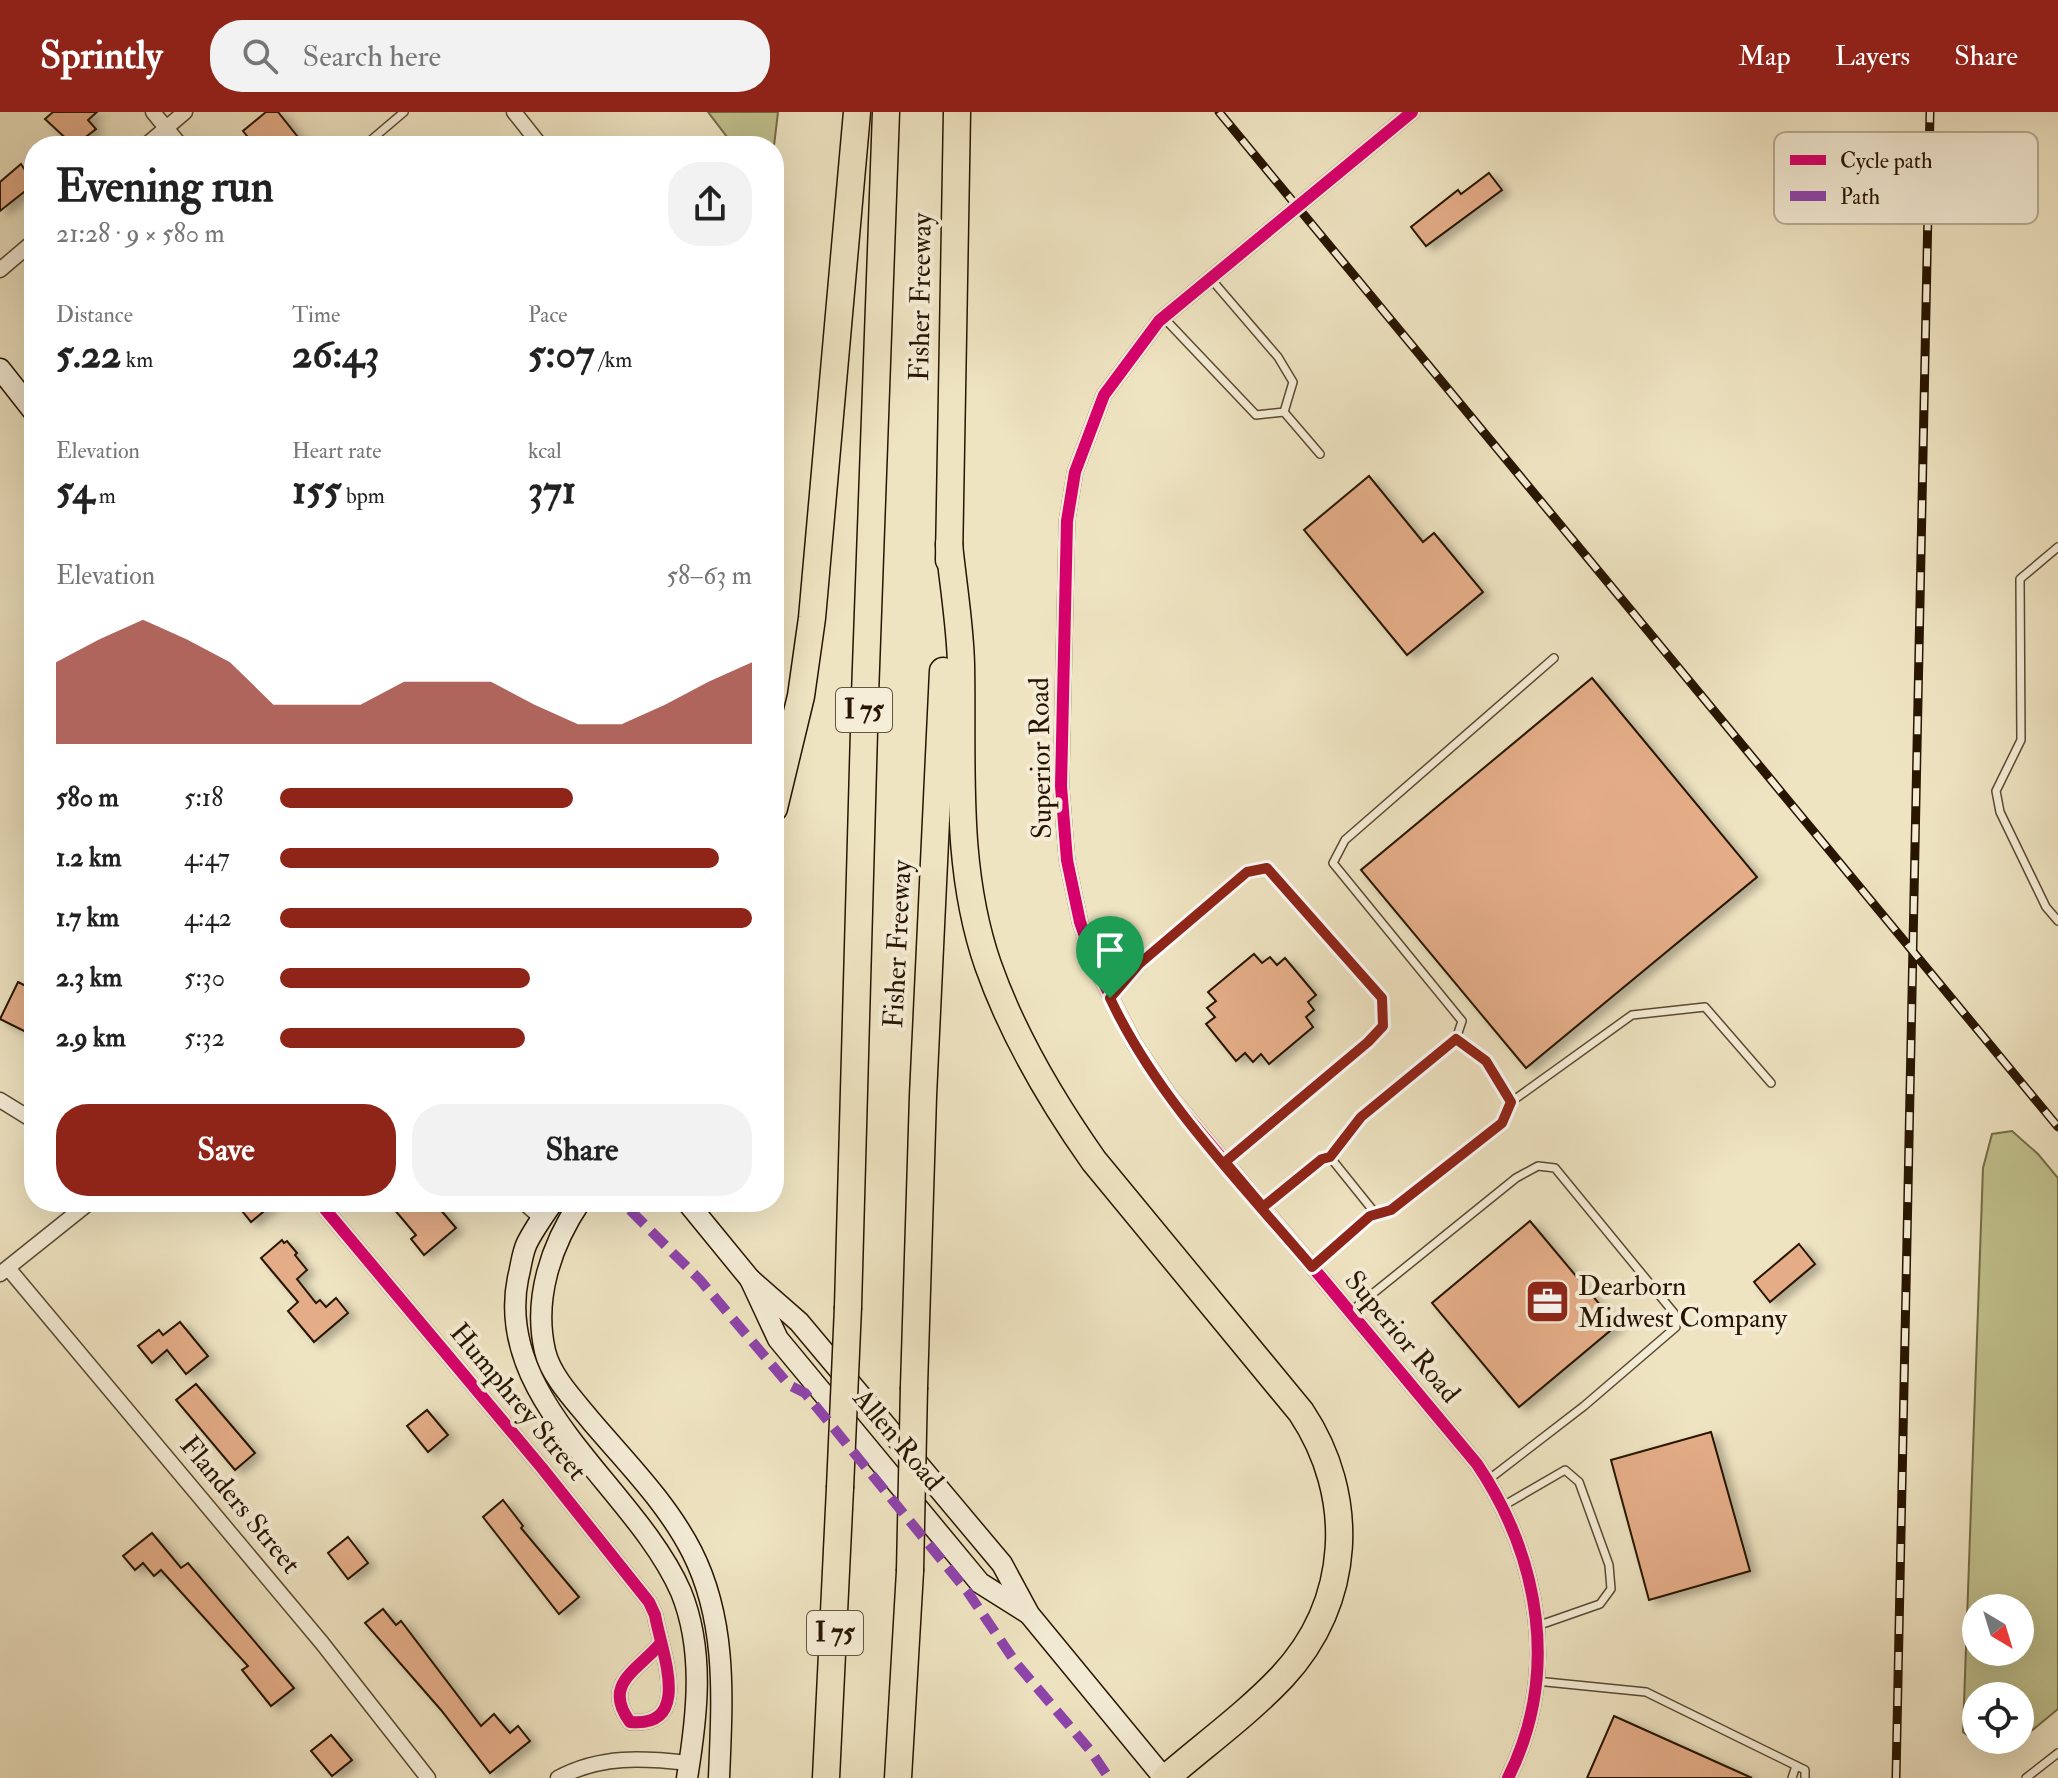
<!DOCTYPE html>
<html lang="en">
<head>
<meta charset="utf-8">
<style>
	body { margin:0; font-family:"IM FELL Double Pica",serif; background:#f2f2f2; color:#222; height:100vh; display:flex; flex-direction:column; font-size:30px; white-space:nowrap }
	* { box-sizing:border-box; margin:0 }
	p { font-size:26px; color:#767676 }
	.icon { flex:none; width:44px; height:44px; fill:none; stroke:currentColor; stroke-width:2; stroke-linecap:round; stroke-linejoin:round }
	.map { position:relative; flex:1; overflow:hidden }
	.sheet { position:absolute; left:24px; top:24px; width:760px; height:1076px; display:flex; flex-direction:column; background:#fff; border-radius:32px; box-shadow:0 8px 32px #0002 }
	.sheet>* { flex:none }
	.needle { width:52px; rotate:142deg }
	.controls { position:absolute; left:1962px; top:1482px; display:grid; gap:16px }
	.controls a { display:grid; place-items:center; width:72px; height:72px; border-radius:50%; background:#fff; box-shadow:0 8px 32px #0002; font-size:40px }
	.pin { position:absolute; display:grid; place-items:center; width:68px; height:68px; color:#fff; margin:-82px -34px; border-radius:50% 50% 50% 0; rotate:-45deg; box-shadow:0 0 8px #0007 }
	.pin .icon { rotate:45deg }
	.round { display:grid; place-items:center; flex:none; width:84px; height:84px; border-radius:32px; background:#f2f2f2 }
	.headline { display:flex; align-items:center; justify-content:space-between; height:136px; padding:0 32px }
	h1 { font-size:44px; font-weight:700; line-height:60px }
	.stats { display:grid; grid-template-columns:repeat(3,1fr); gap:12px; height:136px; padding:8px 32px }
	.stats div { display:grid; align-content:center }
	.stats b { font-size:40px; font-weight:700 }
	.stats small { font-size:22px; font-weight:400 }
	.stats p { font-size:22px }
	.chart { height:224px; padding:16px 32px }
	.chart p { display:flex; justify-content:space-between }
	.chart svg { width:100%; height:144px; margin-top:8px; fill:#8f2418; opacity:.7 }
	.action { display:flex; gap:16px; margin-top:auto; padding:16px 32px }
	.action a { flex:1; height:92px; border-radius:32px; background:#8f2418; color:#fff; font-size:32px; font-weight:700; line-height:92px; text-align:center }
	.action a+a { background:#f2f2f2; color:#222 }
	ul { padding:0 32px; list-style:none; font-size:26px }
	li { display:grid; grid-template-columns:128px 96px 1fr; align-items:center; height:60px }
	li i { height:20px; border-radius:10px; background:#8f2418 }
	header { display:flex; align-items:center; gap:48px; box-sizing:border-box; height:112px; padding:0 40px; background:#8f2418; color:#fff }
	header strong { font-size:38px }
	nav { display:flex; gap:44px; margin-inline-start:auto; font-size:28px }
	.search { width:560px; height:72px; background:#f2f2f2; display:flex; align-items:center; gap:20px; box-sizing:border-box; padding:0 28px; border-radius:32px; color:#767676; font-size:30px }
	.map>svg:first-child { display:block }
	.green { fill:#c1c28e; stroke:#746c47; stroke-width:2; fill-rule:evenodd }
	.building { fill:#e4ad88; stroke:#281500; stroke-width:2; filter:url(#shadow) }
	.lines { fill:none; stroke-linecap:round; stroke-linejoin:round }
	.lane-casing { stroke:#5a4930; stroke-width:10 }
	.street-casing { stroke:#5a4930; stroke-width:17 }
	.secondary-casing { stroke:#281500; stroke-width:23 }
	.highway-casing { stroke:#281500; stroke-width:29 }
	.lane { stroke:#f5edd7; stroke-width:7 }
	.street { stroke:#f5edd7; stroke-width:14 }
	.secondary { stroke:#f5edd7; stroke-width:20 }
	.highway { stroke:#efe4c2; stroke-width:26 }
	.rail-casing { stroke:#281500; stroke-width:9 }
	.rail { stroke:#f5edd7; stroke-width:6; stroke-dasharray:18; stroke-linecap:butt }
	.highway-bridge-casing { stroke:#281500; stroke-width:29; stroke-linecap:butt }
	.highway-bridge { stroke:#efe4c2; stroke-width:26 }
	.quiet { stroke:#8e44ad; stroke-width:10; stroke-dasharray:20 10; stroke-linecap:butt }
	.cycleway-casing { stroke:#f5edd7; stroke-width:17 }
	.cycleway { stroke:#d6006c; stroke-width:12 }
	.route-casing { stroke:#fff; stroke-width:16 }
	.route { stroke:#8f2418; stroke-width:10 }
	.labels { text-anchor:middle; dominant-baseline:central; stroke-width:8; stroke-linejoin:round; paint-order:stroke }
	.shield { fill:#f5edd7; stroke:#665640; stroke-width:2 }
	.shield-label { font-size:26px; font-weight:bold; fill:#281500 }
	.street-label { font-size:28px; fill:#281500; stroke:#f5edd7 }
	.poi-label { font-size:28px; fill:#281500; stroke:#f5edd7; text-anchor:start }
	.key { fill:#f5edd7; stroke:#b8ac96; stroke-width:2 }
	.key-label { font-size:22px; fill:#281500 }
</style>
</head>
<body>
<header>
<strong>Sprintly</strong>
<div class="search"><svg class="icon" aria-label="search" viewBox="0 0 24 24"><circle cx="10" cy="10" r="6"/><path d="M15 15l6 6"/></svg>Search here</div>
<nav><a>Map</a><a>Layers</a><a>Share</a></nav>
</header>
<div class="map">
<svg width="2058" height="1666" viewBox="0 0 2058 1666">
	<defs>
		<filter id="shadow"><feDropShadow dx="7" dy="4" stdDeviation="4" flood-color="#0004"/></filter>
	</defs>
	<rect width="100%" height="100%" fill="#efe4c2"/>
	<filter id="stains"><feTurbulence type="fractalNoise" baseFrequency=".0025" numOctaves="4"/><feColorMatrix values="0 0 0 0 .2 0 0 0 0 .09 0 0 0 0 .02 0 0 0 .5 -.17"/></filter>
	<radialGradient id="worn" r=".72"><stop offset=".6" stop-color="#630" stop-opacity="0"/><stop offset="1" stop-color="#630" stop-opacity=".3"/></radialGradient>
	<g class="green">
		<path d="M708 0H778L774 34H734Z"/>
		<path d="M2012 1019 2038 1042 2058 1066V1597L2018 1630 1988 1639 1963 1620 1983 1056 1992 1022ZM1976 1496H2020V1540H1976ZM1976 1584H2020V1628H1976Z"/>
	</g>
	<g class="building">
		<path d="M53 0H97L88 8 96 17 74 34 45 7Z"/>
		<path d="M266 0H278L305 34H255L243 19Z"/>
		<path d="M21 52 34 72 0 99V70Z"/>
		<path d="M1489 61 1502 78 1426 134 1411 115 1458 78 1461 82Z"/>
		<path d="M1369 364 1423 430 1434 421 1483 480 1407 543 1304 418Z"/>
		<path d="M1592 566 1757 765 1526 956 1361 758Z"/>
		<path d="M1254 842 1262 851 1270 845 1277 853 1285 846 1316 883 1308 890 1314 898 1306 905 1313 915 1269 952 1261 942 1253 950 1245 941 1236 949 1206 912 1215 905 1207 896 1216 889 1208 880Z"/>
		<path d="M18 870 34 878V924L0 907Z"/>
		<path d="M235 1090H275L251 1110Z"/>
		<path d="M388 1090H434L456 1116 424 1143 411 1127 416 1123Z"/>
		<path d="M1530 1109 1617 1213 1519 1295 1432 1191Z"/>
		<path d="M282 1128 284 1131 287 1129 297 1141 295 1143 307 1158 297 1167 316 1191 320 1188 326 1195 336 1186 348 1201 314 1230 288 1199 298 1190 261 1146Z"/>
		<path d="M1799 1132 1815 1152 1770 1190 1754 1170Z"/>
		<path d="M180 1210 208 1244 186 1262 167 1238 152 1251 138 1234 159 1218 163 1223Z"/>
		<path d="M196 1272 255 1341 235 1358 176 1288Z"/>
		<path d="M427 1298 448 1323 428 1340 407 1314Z"/>
		<path d="M1711 1320 1750 1459 1649 1488 1611 1348Z"/>
		<path d="M503 1388 523 1414 521 1416 579 1485 559 1502 483 1405Z"/>
		<path d="M152 1421 181 1456 188 1451 294 1576 271 1594 242 1558 248 1554 161 1458 154 1464 143 1451 135 1458 123 1444Z"/>
		<path d="M348 1425 368 1451 348 1467 328 1441Z"/>
		<path d="M383 1497 396 1513 401 1509 481 1614 494 1602 510 1621 518 1614 530 1629 490 1661 441 1598 365 1511Z"/>
		<path d="M1614 1604 1752 1666H1587Z"/>
		<path d="M331 1623 352 1648 332 1664 311 1639Z"/>
	</g>
	<g class="lines">
		<defs>
			<g id="lane">
				<path d="M364 34 404 0"/>
				<path d="M1163 205 1256 303 1284 300 1293 270 1278 245 1211 167"/>
				<path d="M1284 300 1320 342"/>
				<path d="M2058 435 2020 467 2021 628 1996 679 2000 700 2046 795 2058 809"/>
				<path d="M1110 886 1139 852 1247 760 1267 756 1382 886 1383 914 1368 930 1225 1050"/>
				<path d="M1456 927 1462 909 1333 751 1345 728 1554 546"/>
				<path d="M1511 990 1632 903 1705 895 1771 971"/>
				<path d="M1330 1045 1361 1005 1456 927 1486 949 1511 990 1502 1011 1391 1098 1370 1104"/>
				<path d="M518 1090 537 1107"/>
				<path d="M1263 1095 1322 1047 1330 1045 1371 1096 1370 1104 1313 1154"/>
				<path d="M1350 1200 1516 1066 1538 1054 1555 1056 1674 1201 1676 1215 1584 1294 1488 1368"/>
				<path d="M1503 1394 1565 1358 1579 1370 1609 1453 1611 1477 1600 1492 1537 1514"/>
				<path d="M1536 1569 1646 1580 1805 1658V1666"/>
				<path d="M1792 1666 1796 1654"/>
				<path d="M2026 1666 2058 1641"/>
			</g>
			<g id="street">
				<path d="M153 0 181 34"/>
				<path d="M514 0 541 34"/>
				<path d="M1412 0 1159 209 1104 283 1075 360 1067 409 1061 674 1067 748 1080 810 1095 853 1134 931 1169 983 1477 1352C1540 1446 1560 1562 1508 1666"/>
				<path d="M145 34 185 0"/>
				<path d="M0 158 34 129"/>
				<path d="M0 988 34 1009"/>
				<path d="M319 1090 542 1356 649 1490 655 1503C661 1539 694 1616 630 1610 602 1572 637 1559 660 1532"/>
				<path d="M8 1156 322 1531 428 1666"/>
				<path d="M0 1162 90 1090"/>
				<path d="M558 1666C601 1643 643 1646 689 1651"/>
			</g>
			<g id="secondary">
				<path d="M0 257 34 300"/>
				<path d="M553 1090C544 1103 534 1117 527 1131 522 1141 521 1155 518 1166 493 1290 636 1376 681 1480 705 1539 697 1605 687 1666"/>
				<path d="M580 1090C551 1133 533 1187 545 1239 551 1265 576 1290 592 1310 627 1351 667 1391 692 1440 728 1511 722 1589 719 1666"/>
				<path d="M687 1090 750 1167 778 1227 980 1471 1026 1500"/>
				<path d="M750 1167 799 1210 1002 1452 1029 1502 1164 1666"/>
			</g>
			<g id="highway">
				<path d="M949 432C953 472 960 512 961 552 963 653 954 755 988 853 1013 924 1051 988 1094 1049L1301 1300C1357 1384 1352 1490 1282 1565 1247 1602 1204 1633 1166 1666"/>
				<path d="M949 448 957 0"/>
				<path d="M774 696 801 584 812 506 857 0"/>
				<path d="M848 1195 865 583 886 0"/>
				<path d="M914 1275 923 984 943 559"/>
				<path d="M826 1666 840 1376"/>
				<path d="M898 1666 910 1459"/>
			</g>
		</defs>
		<use href="#lane" class="lane-casing"/>
		<use href="#street" class="street-casing"/>
		<use href="#secondary" class="secondary-casing"/>
		<use href="#highway" class="highway-casing"/>
		<use href="#lane" class="lane"/>
		<use href="#street" class="street"/>
		<use href="#secondary" class="secondary"/>
		<use href="#highway" class="highway"/>
		<defs>
			<g id="rail">
				<path d="M1219 0 2058 1015"/>
				<path d="M1896 1666 1930 0"/>
			</g>
		</defs>
		<use href="#rail" class="rail-casing"/>
		<use href="#rail" class="rail"/>
		<defs>
			<g id="highway-bridge">
				<path d="M840 1376 848 1195"/>
				<path d="M910 1459 914 1275"/>
			</g>
		</defs>
		<use href="#highway-bridge" class="highway-bridge-casing"/>
		<use href="#highway-bridge" class="highway-bridge"/>
		<path class="quiet" d="M630 1098 700 1168 789 1273 805 1281 967 1479 1016 1551 1090 1638 1109 1666"/>
		<defs>
			<g id="cycleway">
				<path d="M1412 0 1159 209 1104 283 1075 360 1067 409 1061 674 1067 748 1080 810 1095 853 1134 931 1169 983 1477 1352C1540 1446 1560 1562 1508 1666"/>
				<path d="M319 1090 542 1356 649 1490 655 1503C661 1539 694 1616 630 1610 602 1572 637 1559 660 1532"/>
			</g>
		</defs>
		<use href="#cycleway" class="cycleway-casing"/>
		<use href="#cycleway" class="cycleway"/>
	</g>
	<g class="lines">
		<defs>
			<path id="route" d="M1110 886C1157 987 1241 1071 1312 1155L1370 1104 1391 1098 1502 1011 1511 990 1486 949 1456 927 1361 1005 1330 1045 1322 1047 1263 1095 1225 1050 1368 930 1383 914 1382 886 1267 756 1247 760 1139 852 1110 886"/>
		</defs>
		<use href="#route" class="route-casing"/>
		<use href="#route" class="route"/>
	</g>
	<defs>
		<symbol id="office-square" viewBox="-11 -11 22 22"><rect x="-9" y="-9" width="18" height="18" rx="4" fill="#8f2418" stroke="#f5edd7"/><path d="M-6-3h4V-5.5h4V-3h4V5H-6ZM-1-4.5V-3h2v-1.5ZM-6 0V1H6V0Z" fill="#fff"/></symbol>
	</defs>
	<g fill-rule="evenodd">
		<use href="#office-square" x="1522" y="1164" width="51" height="51"/>
	</g>
	<g class="labels">
		<g class="shield">
			<rect x="836" y="576" width="56" height="44" rx="6"/>
			<rect x="807" y="1499" width="56" height="44" rx="6"/>
		</g>
		<g class="shield-label">
			<text x="864" y="598">I 75</text>
			<text x="835" y="1521">I 75</text>
		</g>
		<g class="street-label">
			<text transform="translate(921 185) rotate(-89)">Fisher Freeway</text>
			<text transform="translate(1041 646) rotate(-91)">Superior Road</text>
			<text transform="translate(898 832) rotate(-87)">Fisher Freeway</text>
			<text transform="translate(1402 1225) rotate(50)">Superior Road</text>
			<text transform="translate(518 1290) rotate(50)">Humphrey Street</text>
			<text transform="translate(898 1328) rotate(50)">Allen Road</text>
			<text transform="translate(240 1393) rotate(50)">Flanders Street</text>
		</g>
		<g class="poi-label">
			<text x="1578" y="1174">Dearborn<tspan x="1578" dy="32">Midwest Company</tspan></text>
		</g>
	</g>
	<rect x="1774" y="20" width="264" height="92" rx="12" class="key"/>
	<rect x="1790" y="43" width="36" height="10" fill="#d6006c"/>
	<rect x="1790" y="79" width="36" height="10" fill="#8e44ad"/>
	<g class="key-label">
		<text x="1840" y="56">Cycle path</text>
		<text x="1840" y="92">Path</text>
	</g>
	<rect width="100%" height="100%" filter="url(#stains)"/>
	<rect width="100%" height="100%" fill="url(#worn)"/>
</svg>
<div class="controls">
<a><svg class="needle" viewBox="-14 -14 28 28"><path d="M0-13l5 13h-10z" fill="#e53935"/><path d="M0 13l5-13h-10z" fill="#767676"/></svg></a>
<a><svg class="icon" aria-label="locate" viewBox="0 0 24 24"><circle cx="12" cy="12" r="6"/><path d="M12 2v4M12 18v4M2 12h4M18 12h4"/></svg></a>
</div>
<div class="pin" style="left:1110px;top:886px;background:#1e9e55"><svg class="icon" aria-label="arrive" viewBox="0 0 24 24"><path d="M6 21V4h12l-3 4 3 4H6"/></svg></div>
<section class="sheet">
<div class="headline"><div><h1>Evening run</h1><p>21:28 · 9 × 580 m</p></div><a class="round"><svg class="icon" aria-label="share" viewBox="0 0 24 24"><path d="M12 15V3M7 8l5-5 5 5M5 13v7h14v-7"/></svg></a></div>
<div class="stats">
<div><p>Distance</p><b>5.22<small> km</small></b></div>
<div><p>Time</p><b>26:43</b></div>
<div><p>Pace</p><b>5:07<small> /km</small></b></div>
</div>
<div class="stats">
<div><p>Elevation</p><b>54<small> m</small></b></div>
<div><p>Heart rate</p><b>155<small> bpm</small></b></div>
<div><p>kcal</p><b>371</b></div>
</div>
<div class="chart"><p><span>Elevation</span>58–63 m</p>
<svg viewBox="0 0 160 44" preserveAspectRatio="none"><path d="M0 44V19L10 12L20 6L30 12L40 19L50 32L60 32L70 32L80 25L90 25L100 25L110 32L120 38L130 38L140 32L150 25L160 19V44z"/></svg>
</div>
<ul>
<li><b>580 m</b>5:18<i style="width:62%"></i></li>
<li><b>1.2 km</b>4:47<i style="width:93%"></i></li>
<li><b>1.7 km</b>4:42<i style="width:100%"></i></li>
<li><b>2.3 km</b>5:30<i style="width:53%"></i></li>
<li><b>2.9 km</b>5:32<i style="width:52%"></i></li>
</ul>
<div class="action"><a>Save</a><a>Share</a></div>
</section>
</div>
</body>
</html>
